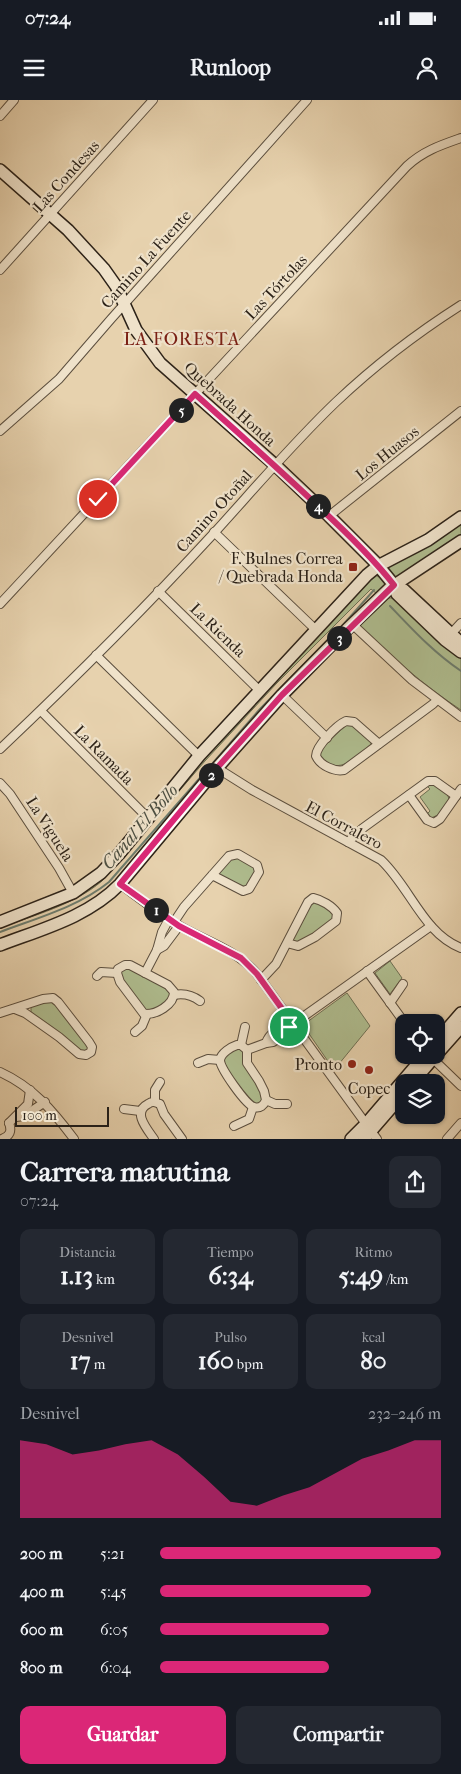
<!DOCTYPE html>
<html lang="es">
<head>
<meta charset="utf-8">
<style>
	body { margin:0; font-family:"IM FELL French Canon",serif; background:#242831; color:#f1f3f6; height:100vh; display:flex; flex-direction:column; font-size:19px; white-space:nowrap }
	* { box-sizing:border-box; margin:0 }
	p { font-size:16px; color:#9ea1a6 }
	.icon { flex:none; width:28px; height:28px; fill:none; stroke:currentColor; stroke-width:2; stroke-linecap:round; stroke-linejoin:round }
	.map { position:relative; height:1039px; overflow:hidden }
	.sheet { display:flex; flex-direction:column; background:#171b24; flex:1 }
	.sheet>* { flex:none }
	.buttons { position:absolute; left:395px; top:914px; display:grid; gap:10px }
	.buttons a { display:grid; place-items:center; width:50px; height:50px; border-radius:10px; background:#171b24; box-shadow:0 1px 4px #0004; font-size:25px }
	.scale { position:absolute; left:15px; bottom:12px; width:94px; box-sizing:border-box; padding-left:5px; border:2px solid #2c2218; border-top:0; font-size:14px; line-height:18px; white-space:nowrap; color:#2c2218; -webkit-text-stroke:4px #efe2ca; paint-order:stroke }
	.pin { position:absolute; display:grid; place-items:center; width:42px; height:42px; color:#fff; margin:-21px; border:2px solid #fff; border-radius:50%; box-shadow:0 1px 5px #0007 }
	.km { position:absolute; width:25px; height:25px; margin:-12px; border-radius:50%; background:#222; color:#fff; font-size:14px; line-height:25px; text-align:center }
	.round { display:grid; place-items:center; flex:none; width:52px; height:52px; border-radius:10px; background:#242831 }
	.summary { display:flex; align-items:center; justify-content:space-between; height:85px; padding:0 20px }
	h1 { font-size:28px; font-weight:700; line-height:38px }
	.metrics { display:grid; grid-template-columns:repeat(3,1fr); gap:8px; height:85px; padding:5px 20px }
	.metrics div { display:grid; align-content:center; border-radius:10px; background:#242831; text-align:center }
	.metrics b { font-size:25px; font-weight:700 }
	.metrics small { font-size:14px; font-weight:400 }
	.metrics p { font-size:14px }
	.chart { height:140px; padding:10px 20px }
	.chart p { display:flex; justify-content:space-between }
	.chart svg { width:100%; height:90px; margin-top:5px; fill:#db2777; opacity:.7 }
	.button { display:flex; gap:10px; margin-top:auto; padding:10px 20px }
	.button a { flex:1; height:58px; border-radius:10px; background:#db2777; color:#fff; font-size:20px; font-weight:700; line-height:58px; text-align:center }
	.button a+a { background:#242831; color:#f1f3f6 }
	ul { padding:0 20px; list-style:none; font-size:16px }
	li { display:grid; grid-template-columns:80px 60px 1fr; align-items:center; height:38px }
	li i { height:12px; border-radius:6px; background:#db2777 }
	.status { display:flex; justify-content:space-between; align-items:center; height:35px; padding:0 25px; background:#171b24; direction:ltr }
	.status svg { height:14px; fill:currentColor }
	header { display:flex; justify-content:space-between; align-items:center; height:65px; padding:0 20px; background:#171b24; font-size:22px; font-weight:700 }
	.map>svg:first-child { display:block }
	.green { fill:#afbd8f; stroke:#6e7054 }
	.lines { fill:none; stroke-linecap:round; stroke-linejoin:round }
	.stream { stroke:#6d7c6d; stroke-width:2 }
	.street-casing { stroke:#5b4e3e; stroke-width:10 }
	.secondary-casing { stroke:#2c2218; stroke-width:14 }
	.street { stroke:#efe2ca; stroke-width:8 }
	.secondary { stroke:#efe2ca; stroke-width:11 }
	.route-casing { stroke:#fff; stroke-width:10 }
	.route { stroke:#db2777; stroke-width:6 }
	.poi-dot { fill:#8f2418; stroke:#efe2ca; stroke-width:2 }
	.labels { text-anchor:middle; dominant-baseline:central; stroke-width:4.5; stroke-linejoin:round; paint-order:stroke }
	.street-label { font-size:16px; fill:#2c2218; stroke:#efe2ca }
	.poi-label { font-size:16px; fill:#2c2218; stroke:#efe2ca; text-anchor:end }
	.neighbourhood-label { font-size:18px; letter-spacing:1px; fill:#7a1f14; stroke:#efe2ca }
	.water-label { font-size:18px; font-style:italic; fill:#4c4f42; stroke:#efe2ca }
</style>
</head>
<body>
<div class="status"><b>07:24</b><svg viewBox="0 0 49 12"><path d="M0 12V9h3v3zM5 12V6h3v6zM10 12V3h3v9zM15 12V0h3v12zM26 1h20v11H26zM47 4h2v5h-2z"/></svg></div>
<header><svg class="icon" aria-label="menu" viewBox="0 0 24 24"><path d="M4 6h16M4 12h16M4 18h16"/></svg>Runloop<svg class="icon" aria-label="person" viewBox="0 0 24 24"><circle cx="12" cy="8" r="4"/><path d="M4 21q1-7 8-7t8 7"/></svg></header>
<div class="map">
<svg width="461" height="1039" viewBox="0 0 461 1039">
	<rect width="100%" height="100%" fill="#e7d2ae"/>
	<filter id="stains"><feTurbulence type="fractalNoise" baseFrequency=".004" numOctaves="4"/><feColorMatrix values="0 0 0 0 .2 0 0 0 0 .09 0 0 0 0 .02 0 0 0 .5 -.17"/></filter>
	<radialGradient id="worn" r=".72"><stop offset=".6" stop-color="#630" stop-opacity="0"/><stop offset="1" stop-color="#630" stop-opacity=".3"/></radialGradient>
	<g class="green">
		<path d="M461 420V437L394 479 384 466Z"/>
		<path d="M374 474 387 482 377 494 371 489 276 584 205 661 102 781C74 805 34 815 0 828V823L75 796 149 719Z"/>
		<path d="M385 498H395L461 557V610C423 585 391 556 358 526Z"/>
		<path d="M347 625 353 626 371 642V644C361 653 344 671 330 664 325 661 321 659 319 653L321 649 341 630Z"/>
		<path d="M433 684C440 688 448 691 449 700L438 715 431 718 427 714 430 711 420 697 430 689 427 686Z"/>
		<path d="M235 756 254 767 257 775 245 790 215 776Z"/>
		<path d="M319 799 333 808V822L297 844 290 843 309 801Z"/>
		<path d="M390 861 402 878 390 894 375 873Z"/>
		<path d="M127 868 145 875 172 893 171 902 153 913 144 912 119 877V871Z"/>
		<path d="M347 893 370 926 334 970 303 925Z"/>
		<path d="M48 901 54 902 89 946 88 950 83 953 31 912V906Z"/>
		<path d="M240 947C245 952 244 955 243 962L255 980 263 998 259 1004C247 1005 227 970 223 959L226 955Z"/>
	</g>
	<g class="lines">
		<g class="stream">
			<path d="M390 506C412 529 434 553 461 571"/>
			<path d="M0 832C37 818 78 807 109 782L260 609 342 526 374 490"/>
		</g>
		<defs>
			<g id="street">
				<path d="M0 16 14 0"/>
				<path d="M0 170 153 0"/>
				<path d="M0 331 59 279 111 219 307 0"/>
				<path d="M329 416 461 311"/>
				<path d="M214 432 316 530"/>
				<path d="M158 491 259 590"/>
				<path d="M0 504 407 66C423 51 441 45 461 38"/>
				<path d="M352 524 412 580 461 617"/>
				<path d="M449 536 461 523"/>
				<path d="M96 555 199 656"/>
				<path d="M282 595 327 638"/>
				<path d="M41 611 148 718"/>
				<path d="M379 644 354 622 346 621C337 625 316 646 316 656 320 665 334 672 344 670L433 604 437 600"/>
				<path d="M0 649C74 579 146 507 215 432 255 388 293 343 336 302 374 266 417 233 461 205"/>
				<path d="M217 668 252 690 381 760C410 787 423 833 461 848"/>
				<path d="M0 683 10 694 59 768 73 793"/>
				<path d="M409 695 427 720 434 723 440 719 461 689"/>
				<path d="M348 742 363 728 428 681H435L456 696"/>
				<path d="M120 784C139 798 158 813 178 825 205 841 236 849 257 874L377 1039"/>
				<path d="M174 822 184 807 229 756 238 754 257 765 259 772 249 789 243 791 212 775"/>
				<path d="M157 850 164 846 179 826"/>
				<path d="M125 865H130L168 885 174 892C174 905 156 915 144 914L120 882 117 873 118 869Z"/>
				<path d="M367 871 404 922"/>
				<path d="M145 873 157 850 162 832 169 819"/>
				<path d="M97 876 101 872 117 873"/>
				<path d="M261 880 276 864 308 802 313 798C322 800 332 806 337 813L336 821 315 837 298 846 287 843"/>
				<path d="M174 895C184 893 192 895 200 901"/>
				<path d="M390 903 403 884"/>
				<path d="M0 913 43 899 53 898 58 902 89 942 92 947 91 952 86 955 79 954 59 937 25 913 15 909"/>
				<path d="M135 932 142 926 147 914"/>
				<path d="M266 943C269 934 279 926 289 927"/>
				<path d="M237 945H241L247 950V963L259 981 264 991 266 1000C264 1005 260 1009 254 1007 246 1005 220 968 220 960 221 953 231 947 237 945Z"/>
				<path d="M241 945 245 927"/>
				<path d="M247 950 266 943 273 942 288 932 289 927 293 924 431 826"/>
				<path d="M430 956 461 986"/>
				<path d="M198 963 208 959 220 960"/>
				<path d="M0 972C33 987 53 1011 74 1039"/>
				<path d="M266 1000 275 1004H287"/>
				<path d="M155 1002V990L160 982"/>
				<path d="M124 1009 140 1011"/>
				<path d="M16 1017 24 1016 45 1002"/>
				<path d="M9 1023 28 1004 30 990"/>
				<path d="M234 1026 249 1019 253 1007"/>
				<path d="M2 1039C10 1036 12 1031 9 1023"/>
				<path d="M154 1039C147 1029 132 1012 148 1004 152 1001 155 1002 160 1004L164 1014 182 1039"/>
				<path d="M447 1039 461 1023"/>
			</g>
			<g id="secondary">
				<path d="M0 70 68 130 104 169 116 186 136 230 160 263 274 364 329 416 376 463 394 485 397 494 445 540 461 552"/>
				<path d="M394 485 404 490 461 543"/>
				<path d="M0 822 73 793 101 773 119 754 199 656 367 475 378 466 428 440 461 417"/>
				<path d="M0 845C42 829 88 817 120 784L217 668 282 595 339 537 390 488 461 441"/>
				<path d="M436 942 461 913"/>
				<path d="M436 955 461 927"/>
				<path d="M413 982 436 955"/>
				<path d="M351 1039 365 1025 425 955"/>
				<path d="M364 1039 404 993"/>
			</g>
		</defs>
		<use href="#street" class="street-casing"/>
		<use href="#secondary" class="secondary-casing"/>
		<use href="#street" class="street"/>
		<use href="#secondary" class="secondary"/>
	</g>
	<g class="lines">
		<defs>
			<path id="route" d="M98 399 195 294C237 332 279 369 320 408 346 432 372 457 394 485L282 595 217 668 120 784 179 826 241 858 257 874 293 924 289 927"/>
		</defs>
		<use href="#route" class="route-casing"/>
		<use href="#route" class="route"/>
	</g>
	<g class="poi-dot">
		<rect x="348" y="462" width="10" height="10" rx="2.5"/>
		<circle cx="352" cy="964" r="5"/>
		<circle cx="369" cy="970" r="5"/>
	</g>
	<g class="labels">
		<g class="street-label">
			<text transform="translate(66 76) rotate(-48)">Las Condesas</text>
			<text transform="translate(146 159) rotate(-48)">Camino La Fuente</text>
			<text transform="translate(276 187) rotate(-47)">Las Tórtolas</text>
			<text transform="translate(230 304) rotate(42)">Quebrada Honda</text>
			<text transform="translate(387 353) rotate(-39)">Los Huasos</text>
			<text transform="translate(214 411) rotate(-48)">Camino Otoñal</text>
			<text transform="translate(218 530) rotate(44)">La Rienda</text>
			<text transform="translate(104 655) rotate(45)">La Ramada</text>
			<text transform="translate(344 725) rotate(28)">El Corralero</text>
			<text transform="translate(50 729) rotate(57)">La Viguela</text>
		</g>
		<g class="poi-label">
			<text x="343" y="458">F. Bulnes Correa<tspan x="343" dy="18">/ Quebrada Honda</tspan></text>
			<text x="342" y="964">Pronto</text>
			<text x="369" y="988" text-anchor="middle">Copec</text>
		</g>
		<g class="neighbourhood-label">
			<text x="182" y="239">LA FORESTA</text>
		</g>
		<g class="water-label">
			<text transform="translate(140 727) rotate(-49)">Canal El Bollo</text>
		</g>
	</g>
	<rect width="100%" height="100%" filter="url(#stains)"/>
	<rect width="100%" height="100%" fill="url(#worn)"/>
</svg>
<div class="buttons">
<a><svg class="icon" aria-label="locate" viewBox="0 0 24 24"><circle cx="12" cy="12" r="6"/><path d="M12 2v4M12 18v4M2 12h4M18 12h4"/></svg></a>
<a><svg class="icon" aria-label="layers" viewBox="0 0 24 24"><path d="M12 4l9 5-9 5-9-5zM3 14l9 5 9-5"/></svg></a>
</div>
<div class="scale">100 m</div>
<div class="pin" style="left:289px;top:927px;background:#1e9e55"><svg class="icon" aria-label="arrive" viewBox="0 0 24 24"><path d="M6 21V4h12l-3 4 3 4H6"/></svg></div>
<div class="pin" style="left:98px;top:399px;background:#d93025"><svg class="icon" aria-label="check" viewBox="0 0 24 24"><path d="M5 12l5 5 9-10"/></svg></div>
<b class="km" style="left:156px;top:810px">1</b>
<b class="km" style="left:211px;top:675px">2</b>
<b class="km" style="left:339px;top:538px">3</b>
<b class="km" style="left:318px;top:406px">4</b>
<b class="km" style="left:181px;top:310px">5</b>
</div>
<section class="sheet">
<div class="summary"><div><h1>Carrera matutina</h1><p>07:24</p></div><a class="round"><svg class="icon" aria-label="share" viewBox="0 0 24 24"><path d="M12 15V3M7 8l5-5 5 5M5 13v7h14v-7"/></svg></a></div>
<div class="metrics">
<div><p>Distancia</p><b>1.13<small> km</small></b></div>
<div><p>Tiempo</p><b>6:34</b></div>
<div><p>Ritmo</p><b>5:49<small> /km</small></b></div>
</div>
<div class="metrics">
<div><p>Desnivel</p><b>17<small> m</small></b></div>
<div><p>Pulso</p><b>160<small> bpm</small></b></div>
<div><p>kcal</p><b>80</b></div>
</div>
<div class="chart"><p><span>Desnivel</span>232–246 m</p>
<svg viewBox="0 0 160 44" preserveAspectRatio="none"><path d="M0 44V6L10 8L20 13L30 11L40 8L50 6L60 13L70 24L80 36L90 38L100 33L110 29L120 22L130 15L140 11L150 6L160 6V44z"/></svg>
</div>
<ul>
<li><b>200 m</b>5:21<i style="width:100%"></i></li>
<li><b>400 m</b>5:45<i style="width:75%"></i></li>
<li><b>600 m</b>6:05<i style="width:60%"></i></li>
<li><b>800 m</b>6:04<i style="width:60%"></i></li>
</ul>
<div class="button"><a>Guardar</a><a>Compartir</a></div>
</section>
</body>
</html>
